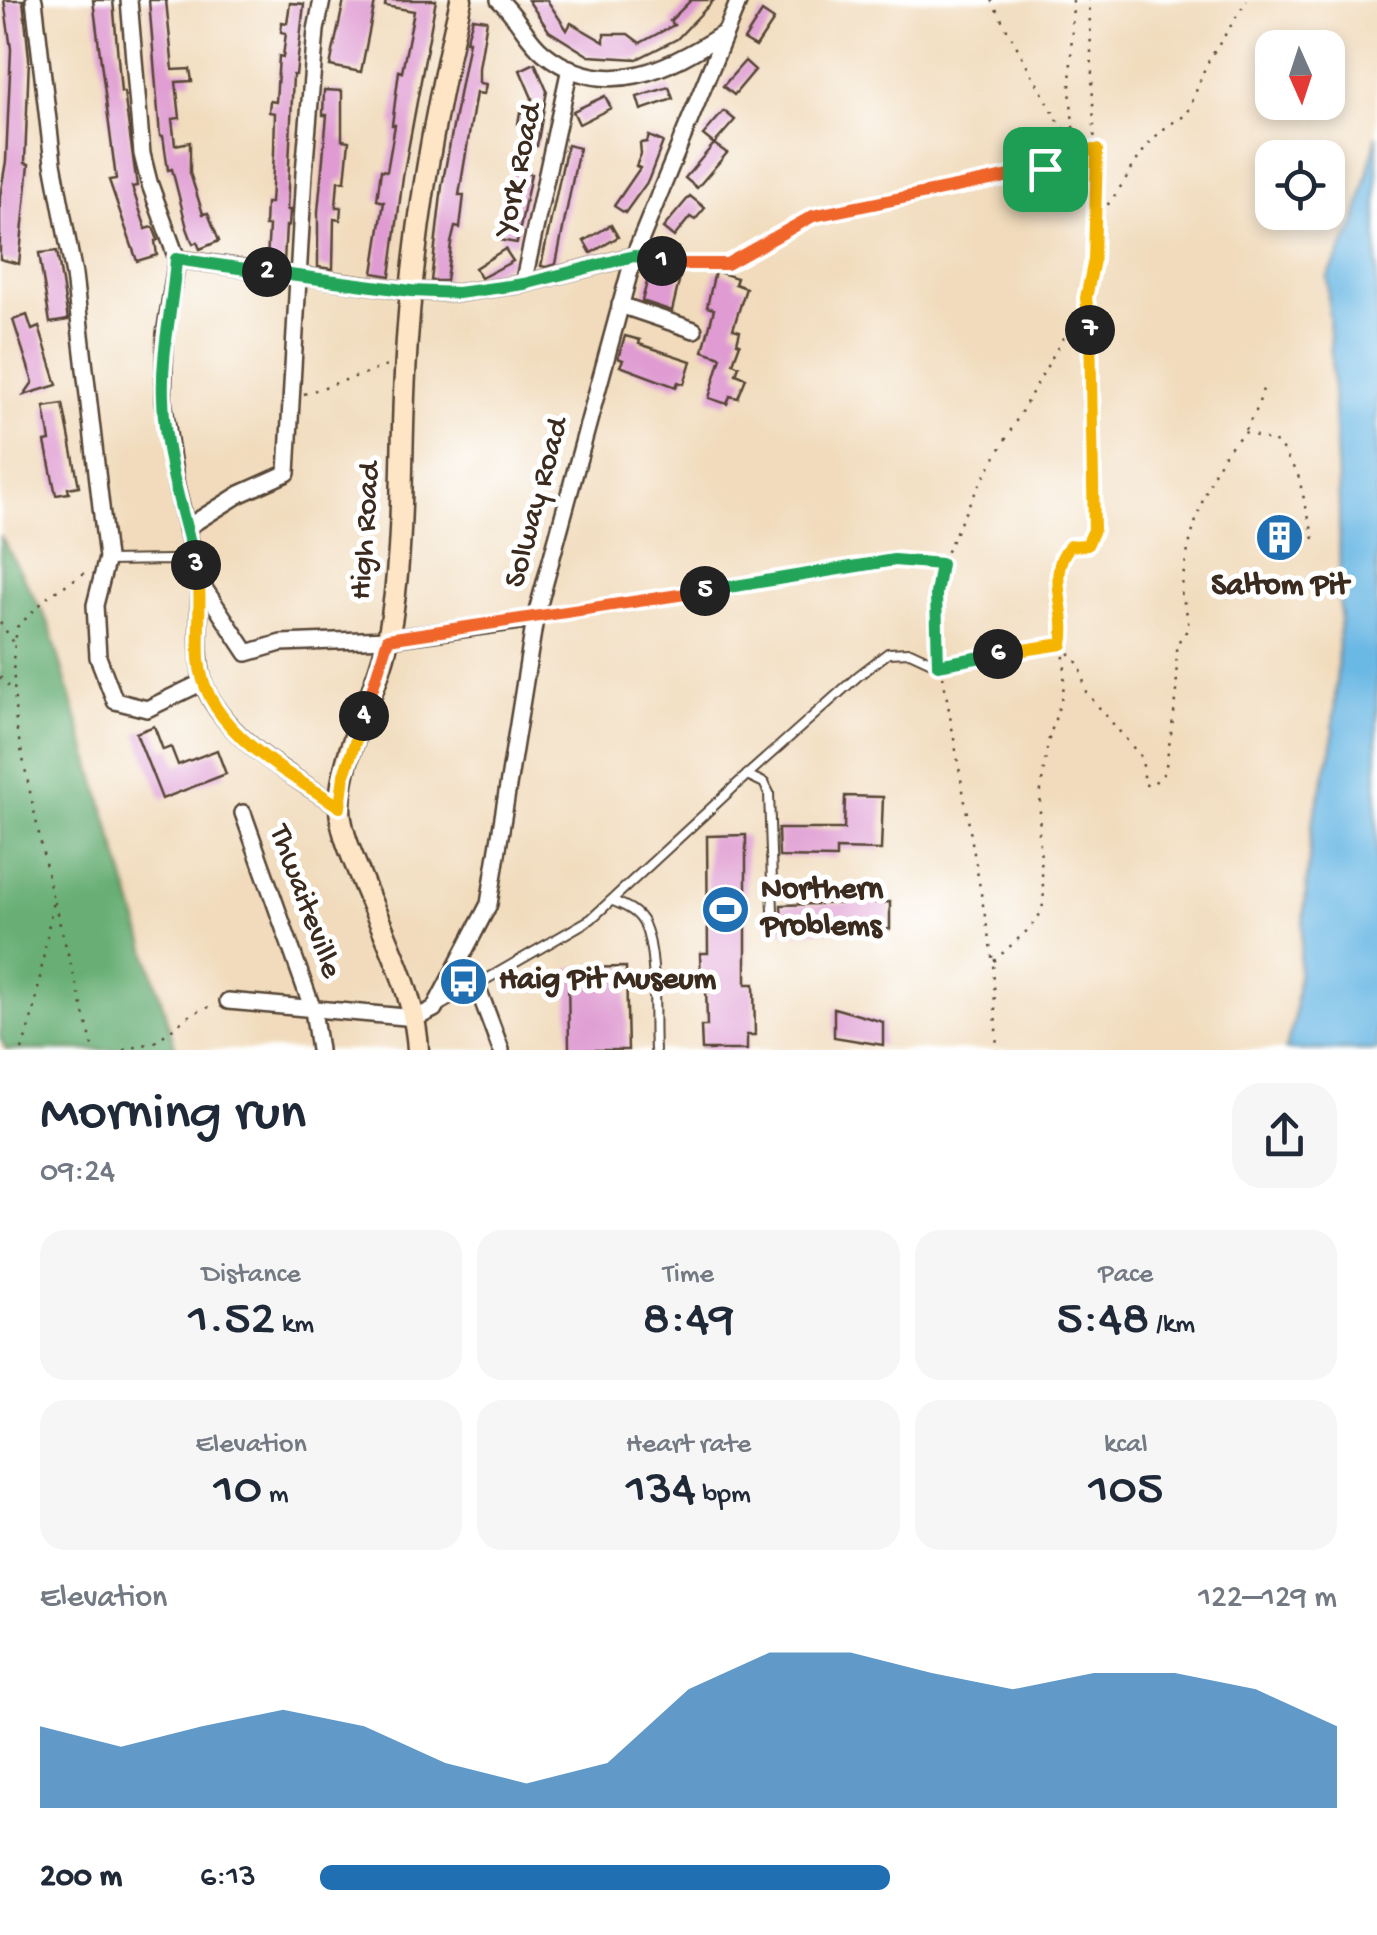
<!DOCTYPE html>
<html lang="en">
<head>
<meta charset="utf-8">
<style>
	body { margin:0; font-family:"Gochi Hand",sans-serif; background:#f6f6f7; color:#1f2937; height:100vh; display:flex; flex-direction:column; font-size:38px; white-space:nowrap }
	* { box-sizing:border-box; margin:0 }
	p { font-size:32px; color:#747a83 }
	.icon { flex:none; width:55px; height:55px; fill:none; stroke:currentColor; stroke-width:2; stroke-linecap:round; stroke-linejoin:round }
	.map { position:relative; height:1050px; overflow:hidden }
	.panel { display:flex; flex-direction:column; background:#fff; flex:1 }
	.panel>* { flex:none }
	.needle { width:65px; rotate:177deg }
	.fabs { position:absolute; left:1255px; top:30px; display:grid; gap:20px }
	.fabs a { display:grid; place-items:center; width:90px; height:90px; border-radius:20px; background:#fff; box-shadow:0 5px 15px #0003; font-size:50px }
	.pin { position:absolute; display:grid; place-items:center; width:85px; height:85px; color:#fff; margin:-42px; border-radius:20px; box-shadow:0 5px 15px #0006 }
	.km { position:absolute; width:50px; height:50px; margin:-25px; border-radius:50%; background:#222; color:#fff; font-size:28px; line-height:50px; text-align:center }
	.round { display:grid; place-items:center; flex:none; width:105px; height:105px; border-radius:30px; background:#f6f6f7 }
	.overview { display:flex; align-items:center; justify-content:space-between; height:170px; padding:0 40px }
	h1 { font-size:55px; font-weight:600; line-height:75px }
	.stats { display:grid; grid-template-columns:repeat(3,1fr); gap:15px; height:170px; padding:10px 40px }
	.stats div { display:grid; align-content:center; border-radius:25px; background:#f6f6f7; text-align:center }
	.stats b { font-size:50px; font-weight:600 }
	.stats small { font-size:28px; font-weight:400 }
	.stats p { font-size:28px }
	.chart { height:280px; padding:20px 40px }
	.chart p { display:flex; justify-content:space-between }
	.chart svg { width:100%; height:180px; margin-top:10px; fill:#1f6fb2; opacity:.7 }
	ul { padding:0 40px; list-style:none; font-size:32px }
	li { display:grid; grid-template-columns:160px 120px 1fr; align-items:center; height:75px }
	li i { height:25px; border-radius:12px; background:#1f6fb2 }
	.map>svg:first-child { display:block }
	.forest { fill:#67ae74; stroke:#516c49; stroke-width:2.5 }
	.water { fill:#6ab8e4; stroke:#527181; stroke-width:2.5 }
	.building { fill:#df9bd2 }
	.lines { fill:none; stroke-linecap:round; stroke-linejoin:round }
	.lane-casing { stroke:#564536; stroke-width:12 }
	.street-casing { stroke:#564536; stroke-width:20 }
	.secondary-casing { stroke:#564536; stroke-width:25 }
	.path { stroke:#564536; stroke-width:2.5; stroke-dasharray:2.5 8; stroke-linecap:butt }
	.lane { stroke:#fff; stroke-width:8 }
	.street { stroke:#fff; stroke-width:15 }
	.secondary { stroke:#fde5c5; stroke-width:20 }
	.split-1-casing { stroke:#fff; stroke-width:20 }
	.split-2-casing { stroke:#fff; stroke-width:20 }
	.split-3-casing { stroke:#fff; stroke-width:20 }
	.split-4-casing { stroke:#fff; stroke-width:20 }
	.split-5-casing { stroke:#fff; stroke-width:20 }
	.split-6-casing { stroke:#fff; stroke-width:20 }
	.split-7-casing { stroke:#fff; stroke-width:20 }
	.split-8-casing { stroke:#fff; stroke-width:20 }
	.split-1 { stroke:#f0652b; stroke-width:12 }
	.split-2 { stroke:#22a559; stroke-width:12 }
	.split-3 { stroke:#22a559; stroke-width:12 }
	.split-4 { stroke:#f5b400; stroke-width:12 }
	.split-5 { stroke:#f0652b; stroke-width:12 }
	.split-6 { stroke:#22a559; stroke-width:12 }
	.split-7 { stroke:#f5b400; stroke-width:12 }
	.split-8 { stroke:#f5b400; stroke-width:12 }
	.labels { text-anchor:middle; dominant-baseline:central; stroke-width:10; stroke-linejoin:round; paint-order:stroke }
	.street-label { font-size:32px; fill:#3b2a1e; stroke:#fff }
	.poi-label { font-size:32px; font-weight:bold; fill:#3b2a1e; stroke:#fff; text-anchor:start }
</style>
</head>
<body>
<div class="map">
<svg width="1377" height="1050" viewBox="0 0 1377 1050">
	<rect width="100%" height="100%" fill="#fff"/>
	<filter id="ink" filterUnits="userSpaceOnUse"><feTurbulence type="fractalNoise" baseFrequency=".01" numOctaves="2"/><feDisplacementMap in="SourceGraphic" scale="20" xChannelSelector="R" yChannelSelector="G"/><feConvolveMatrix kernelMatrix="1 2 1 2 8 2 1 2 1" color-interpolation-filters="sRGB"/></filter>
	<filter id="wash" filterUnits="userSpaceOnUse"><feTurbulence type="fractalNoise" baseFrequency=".0048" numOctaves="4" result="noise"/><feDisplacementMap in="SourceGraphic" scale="40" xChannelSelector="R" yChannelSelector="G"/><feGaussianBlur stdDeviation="2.25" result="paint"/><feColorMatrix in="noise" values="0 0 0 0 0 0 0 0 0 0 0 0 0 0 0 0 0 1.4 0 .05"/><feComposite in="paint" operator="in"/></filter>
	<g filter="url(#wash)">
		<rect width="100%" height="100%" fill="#f1dbbc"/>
		<path class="forest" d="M0 535 49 624 176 1050H6L0 1037Z"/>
		<path class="water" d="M1377 135V1050H1285L1294 1021 1312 825 1332 746 1340 621 1339 500 1327 278 1355 225Z"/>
		<g id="blocks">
			<g class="building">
				<path d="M4 0H23L29 58 25 163 29 164 19 264 0 259V196L6 161 11 49Z"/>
				<path d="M93 0H113L121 92H124L137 186 132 187 146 229 153 227 158 240 155 241 157 255 137 261 109 180 116 179Z"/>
				<path d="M149 0H166L173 70 190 69 192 81 176 82 180 118 172 119 175 145 190 142V173L203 214 208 213 219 241 200 249 197 242 193 244 187 228 172 169 168 170 163 136H160Z"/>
				<path d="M344 0 375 2 361 72 330 66Z"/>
				<path d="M386 0H436L403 177 390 276 373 273 384 202 377 200 381 170 387 171 395 125H392L399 71 402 72 414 11 385 6Z"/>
				<path d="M528 0H547L567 30 571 23 604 42V34H628L640 43 674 25 670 21 691 0H714L677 39 637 59 589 56 549 31Z"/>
				<path d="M290 3 304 4 296 75H293L287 210H290L289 226H286L284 262 267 260 269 226H265L266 203H271L274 153 275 113 269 112 270 101 276 102 279 56 283 57 286 33 281 32 282 22 287 23Z"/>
				<path d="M762 12 774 20 756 47 744 40Z"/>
				<path d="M473 18 487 20 479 68V83L486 84 484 94 476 93 459 195H464L460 228 455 227 451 243 446 281H431L442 186 469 41H466Z"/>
				<path d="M745 61 755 70 734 95 723 86Z"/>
				<path d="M535 63 547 91 537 146 522 144 526 125 518 124 520 112 530 114 532 98 520 70Z"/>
				<path d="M669 87 673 99 641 110 637 97Z"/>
				<path d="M324 90 342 91V140L349 141 345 181H338L336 207H341L340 220 334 219 333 269 318 267V212L327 115H323Z"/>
				<path d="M605 96 611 108 579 124 573 111Z"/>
				<path d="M724 111 735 120 714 144 703 135Z"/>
				<path d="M649 136 663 142 648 181 625 213 614 206 640 168 636 166 641 154 640 143 647 142Z"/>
				<path d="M714 144 727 153 697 188 685 178Z"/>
				<path d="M567 145 579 148 556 264 546 267 541 266Z"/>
				<path d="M513 170 531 174 517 243 499 240 511 194 509 192Z"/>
				<path d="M690 196 705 208 695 220 690 217 674 237 663 228Z"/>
				<path d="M611 225 618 237 591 253 584 241Z"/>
				<path d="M659 246 678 248 677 268 682 269 672 311 642 301 651 267 657 268Z"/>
				<path d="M505 249 513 261 481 278 475 268Z"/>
				<path d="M57 251 68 320 50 323 39 253Z"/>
				<path d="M715 271 737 278 735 284 746 288 733 329 740 331 737 343 740 344 733 363 739 366 736 374 746 378 738 398 730 396 727 404 709 398 721 357 703 351 714 309 707 307Z"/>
				<path d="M27 315 32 330 39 327 57 385 24 395 33 382 13 320Z"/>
				<path d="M625 336 640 340 639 344 691 361 684 384 678 382 676 387 620 366 623 360 618 358Z"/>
				<path d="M63 404 79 486 68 488 69 493 56 495 45 442 50 441 44 407Z"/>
				<path d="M154 726 163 750 171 747 178 765 217 750 226 774 162 799 136 733Z"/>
				<path d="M845 796 883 797 881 850 836 849V858L779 857 778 829H844Z"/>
				<path d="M746 835V984H754L755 1035H747V1050H702L701 1026H707L706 985H701L700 953H708L707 836Z"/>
				<path d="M890 902V929L782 932 781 905Z"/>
				<path d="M626 967 628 1050H569L568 968Z"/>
				<path d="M834 1008 883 1022V1045L834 1037Z"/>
			</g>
		</g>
	</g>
	<g filter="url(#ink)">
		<use href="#blocks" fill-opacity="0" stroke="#564536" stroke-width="2.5"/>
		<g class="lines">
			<defs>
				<g id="lane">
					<path d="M107 561 171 560 196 568"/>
					<path d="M747 775 764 783 769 793 773 912"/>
					<path d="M613 901C625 906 638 911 644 924 658 955 653 1015 655 1050"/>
					<path d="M440 1006 591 919 747 775 858 676 888 653 910 652 938 665"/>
				</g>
				<g id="street">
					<path d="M34 0 53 163 74 275 107 558 95 605 98 657 115 701 147 709 203 682"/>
					<path d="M129 0 142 154 149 182 177 259 165 334 163 400 176 486 200 582 247 653 281 643 388 639 535 619"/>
					<path d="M499 0C517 15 526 39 544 53 605 102 669 69 724 33"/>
					<path d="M177 259 411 291 458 293 523 284 634 256"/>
					<path d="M523 284 570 68"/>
					<path d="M620 305 694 330"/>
					<path d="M186 528 240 494 287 473 304 173 316 30 322 0"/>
					<path d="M200 585C200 615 196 648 202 677 215 733 295 778 340 807"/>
					<path d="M243 813 313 1010 319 1050"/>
					<path d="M476 983 501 1050"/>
					<path d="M228 1001 416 1018 434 1009 489 904 535 619 634 256 739 0"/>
				</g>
				<path id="secondary" d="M418 1050C415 991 383 933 361 878 352 855 340 831 340 806 341 748 377 695 388 639 405 552 400 462 405 374 411 246 432 125 461 0"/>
			</defs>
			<use href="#lane" class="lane-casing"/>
			<use href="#street" class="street-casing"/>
			<use href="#secondary" class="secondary-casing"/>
			<g class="path">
				<path d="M991 0 1059 123 1074 139 1096 150"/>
				<path d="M1073 0 1070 89 1074 138"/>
				<path d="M1099 208 1104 209C1134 175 1140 136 1187 115L1206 65 1247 0"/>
				<path d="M647 258 681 265 727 264 813 216 1045 169 1073 151H1096"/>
				<path d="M304 394 387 366"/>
				<path d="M1245 430 1257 409 1265 382"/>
				<path d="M552 616 894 560 939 564"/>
				<path d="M0 622 14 643"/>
				<path d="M937 655 936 594 941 564 969 504 1085 299 1094 260 1097 203 1089 0"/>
				<path d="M949 663 1062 644 1080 666 1086 692 1142 758 1145 785 1153 784 1165 772 1177 694 1176 645 1189 628 1185 603 1181 601C1183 555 1199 503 1219 463 1224 452 1236 442 1244 432L1278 443 1298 475 1314 539"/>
				<path d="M943 676 993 962 997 1050"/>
				<path d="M0 677 12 690"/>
				<path d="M54 902 94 1050"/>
				<path d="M994 961 1030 928 1041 913 1044 900 1039 833 1041 789 1048 742 1063 693 1065 670 1058 590 1060 564 1061 556 1070 547 1087 545 1094 529 1090 320 1086 300"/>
				<path d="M22 1050 35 1007 53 900 16 726 13 660 17 627 50 595 89 570"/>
				<path d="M124 1050 155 1042 193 1013 212 1006"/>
			</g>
			<use href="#lane" class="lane"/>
			<use href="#street" class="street"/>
			<use href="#secondary" class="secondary"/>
		</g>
	</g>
	<g class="lines" filter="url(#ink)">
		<defs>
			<path id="split-1" d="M662 261 681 264H727L813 216 1045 169"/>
			<path id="split-2" d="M267 272 411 291 458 293 524 284 634 256 662 261"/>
			<path id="split-3" d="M196 565C182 511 164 454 163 398 161 350 173 306 176 259L267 272"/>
			<path id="split-4" d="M196 565C203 596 197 627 199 659 204 730 287 772 340 807L344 775 364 716"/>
			<path id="split-5" d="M364 716 388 639 705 591"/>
			<path id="split-6" d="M705 591 894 560 941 564 936 594 938 665 998 654"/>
			<path id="split-7" d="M998 654 1062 644C1069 613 1045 572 1070 546L1087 545 1094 530 1090 330"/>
			<path id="split-8" d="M1045 169 1074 151 1097 150 1094 260 1086 298 1090 330"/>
		</defs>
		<use href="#split-1" class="split-1-casing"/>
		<use href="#split-2" class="split-2-casing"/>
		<use href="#split-3" class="split-3-casing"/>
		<use href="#split-4" class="split-4-casing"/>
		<use href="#split-5" class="split-5-casing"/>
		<use href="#split-6" class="split-6-casing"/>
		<use href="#split-7" class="split-7-casing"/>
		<use href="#split-8" class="split-8-casing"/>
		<use href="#split-1" class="split-1"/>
		<use href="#split-2" class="split-2"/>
		<use href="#split-3" class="split-3"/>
		<use href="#split-4" class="split-4"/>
		<use href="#split-5" class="split-5"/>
		<use href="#split-6" class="split-6"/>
		<use href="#split-7" class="split-7"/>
		<use href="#split-8" class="split-8"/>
	</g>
	<defs>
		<symbol id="building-disc" viewBox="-11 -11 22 22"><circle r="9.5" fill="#1f6fb2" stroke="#fff"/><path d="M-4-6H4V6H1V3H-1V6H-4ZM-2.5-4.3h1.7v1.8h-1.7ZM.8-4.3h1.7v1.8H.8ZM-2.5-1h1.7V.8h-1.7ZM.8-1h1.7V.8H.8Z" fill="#fff"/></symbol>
		<symbol id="stadium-disc" viewBox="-11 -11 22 22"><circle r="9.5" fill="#1f6fb2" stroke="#fff"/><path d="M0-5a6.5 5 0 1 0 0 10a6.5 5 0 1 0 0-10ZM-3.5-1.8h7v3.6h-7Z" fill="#fff"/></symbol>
		<symbol id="bus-disc" viewBox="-11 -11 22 22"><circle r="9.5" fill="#1f6fb2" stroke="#fff"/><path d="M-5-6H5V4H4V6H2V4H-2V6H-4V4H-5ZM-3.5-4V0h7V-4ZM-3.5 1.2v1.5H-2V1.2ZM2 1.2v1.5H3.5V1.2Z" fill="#fff"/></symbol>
	</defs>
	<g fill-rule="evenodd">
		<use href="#building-disc" x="1252" y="510" width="55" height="55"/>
		<use href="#stadium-disc" x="698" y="882" width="55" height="55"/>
		<use href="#bus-disc" x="436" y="954" width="55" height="55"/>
	</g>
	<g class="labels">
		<g class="street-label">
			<text transform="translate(520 170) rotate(-78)">York Road</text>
			<text transform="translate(538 503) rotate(-75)">Solway Road</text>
			<text transform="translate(367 531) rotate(-86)">High Road</text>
			<text transform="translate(304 902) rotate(70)">Thwaiteville</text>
		</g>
		<g class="poi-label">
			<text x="1280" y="587" text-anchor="middle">Saltom Pit</text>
			<text x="761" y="891">Northern<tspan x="761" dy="37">Problems</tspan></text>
			<text x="499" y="981">Haig Pit Museum</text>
		</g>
	</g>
</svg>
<div class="fabs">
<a><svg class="needle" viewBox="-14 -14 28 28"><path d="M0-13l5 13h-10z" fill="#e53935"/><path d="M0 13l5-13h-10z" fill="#747a83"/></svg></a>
<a><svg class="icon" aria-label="locate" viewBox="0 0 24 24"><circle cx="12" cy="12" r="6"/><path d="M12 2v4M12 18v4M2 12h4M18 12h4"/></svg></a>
</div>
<div class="pin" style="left:1045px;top:169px;background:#1e9e55"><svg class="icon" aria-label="arrive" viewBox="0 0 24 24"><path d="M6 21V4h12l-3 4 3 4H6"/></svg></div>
<b class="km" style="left:662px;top:261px">1</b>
<b class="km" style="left:267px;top:272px">2</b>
<b class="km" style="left:196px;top:565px">3</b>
<b class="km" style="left:364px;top:716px">4</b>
<b class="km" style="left:705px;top:591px">5</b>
<b class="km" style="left:998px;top:654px">6</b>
<b class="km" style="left:1090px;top:330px">7</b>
</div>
<section class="panel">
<div class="overview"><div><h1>Morning run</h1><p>09:24</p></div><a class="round"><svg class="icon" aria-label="share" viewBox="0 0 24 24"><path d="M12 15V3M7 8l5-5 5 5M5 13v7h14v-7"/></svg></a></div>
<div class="stats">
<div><p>Distance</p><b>1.52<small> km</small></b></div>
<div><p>Time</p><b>8:49</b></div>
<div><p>Pace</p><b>5:48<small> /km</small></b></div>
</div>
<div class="stats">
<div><p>Elevation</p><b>10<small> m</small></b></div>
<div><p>Heart rate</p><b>134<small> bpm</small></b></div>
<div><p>kcal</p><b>105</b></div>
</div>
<div class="chart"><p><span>Elevation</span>122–129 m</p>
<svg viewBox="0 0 160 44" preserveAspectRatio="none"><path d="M0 44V24L10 29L20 24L30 20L40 24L50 33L60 38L70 33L80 15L90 6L100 6L110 11L120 15L130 11L140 11L150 15L160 24V44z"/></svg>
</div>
<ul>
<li><b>200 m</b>6:13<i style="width:56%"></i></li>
</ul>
</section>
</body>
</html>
